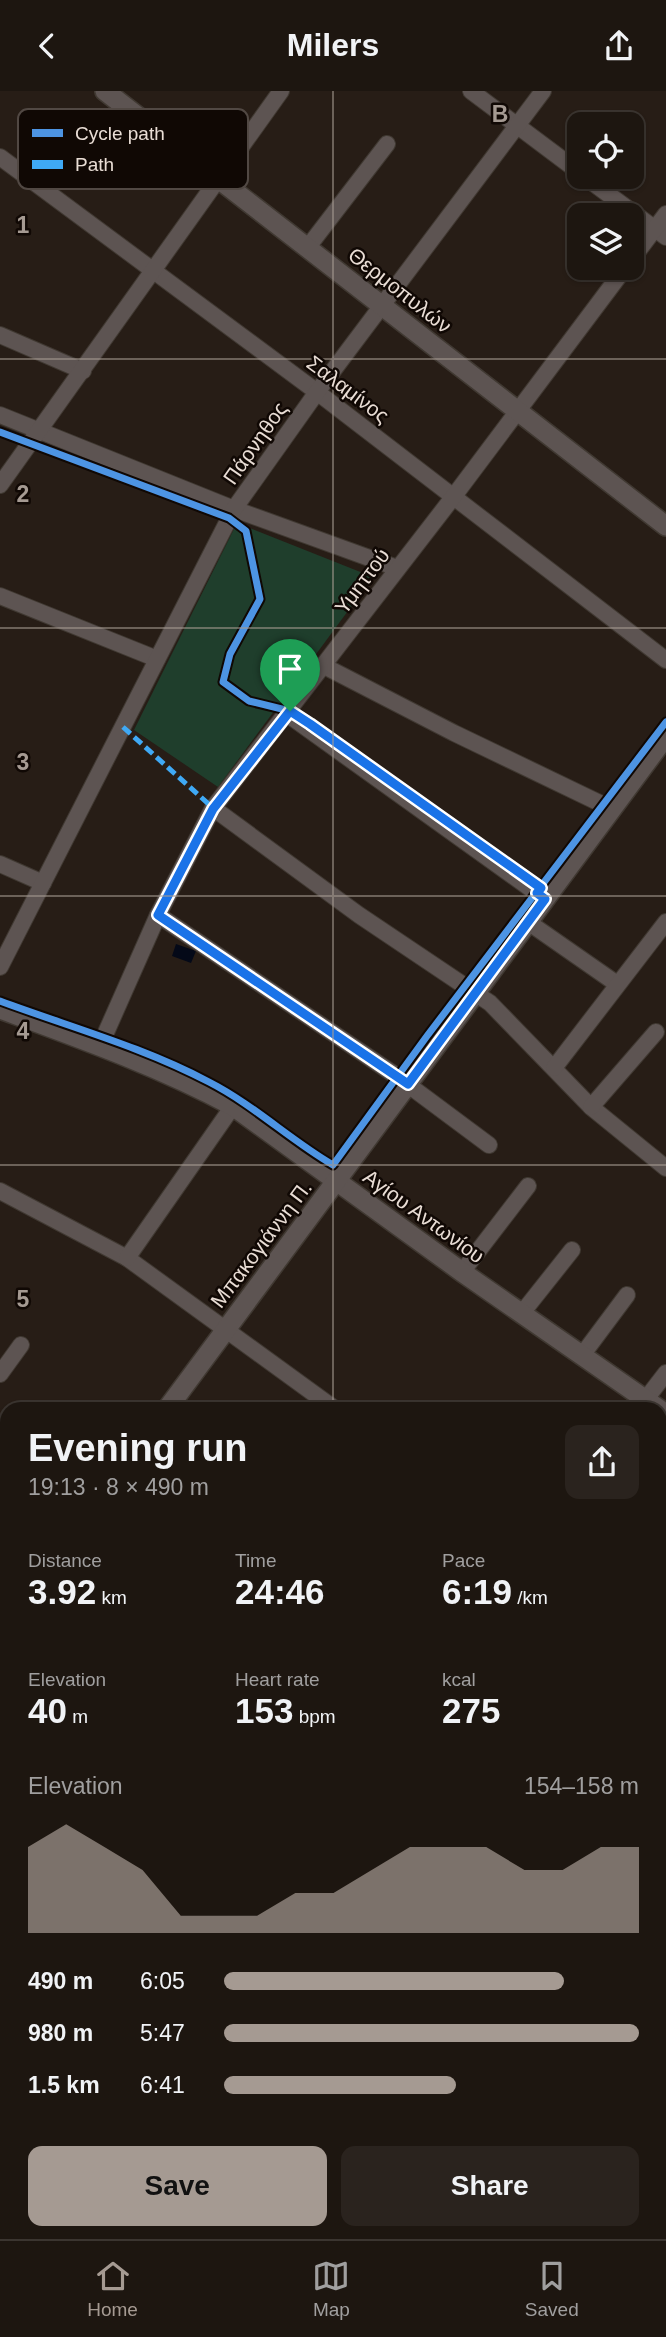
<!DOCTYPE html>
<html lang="en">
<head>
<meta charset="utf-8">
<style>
	body { margin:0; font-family:Arial,sans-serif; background:#2a231e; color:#f1f3f6; height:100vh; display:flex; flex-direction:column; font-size:26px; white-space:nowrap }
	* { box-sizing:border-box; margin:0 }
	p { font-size:23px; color:#a09f9f }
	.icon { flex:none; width:38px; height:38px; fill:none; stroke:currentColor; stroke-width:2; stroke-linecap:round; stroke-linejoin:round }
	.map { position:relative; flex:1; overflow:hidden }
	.sheet { position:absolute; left:0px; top:1311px; width:667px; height:838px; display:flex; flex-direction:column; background:#1d1610; border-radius:21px 21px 0 0; box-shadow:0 2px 5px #0004,0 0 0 2px #3b3530 }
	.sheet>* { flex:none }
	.tools { position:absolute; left:567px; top:21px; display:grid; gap:14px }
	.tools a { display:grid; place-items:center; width:77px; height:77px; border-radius:14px; background:#1d1610; box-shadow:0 2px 5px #0004,0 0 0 2px #3b3530; font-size:35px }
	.pin { position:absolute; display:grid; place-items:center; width:60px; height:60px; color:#fff; margin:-72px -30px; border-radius:50% 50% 50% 0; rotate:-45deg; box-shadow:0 0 7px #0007 }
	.pin .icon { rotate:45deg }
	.round { display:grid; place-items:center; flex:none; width:74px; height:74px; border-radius:14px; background:#2a231e }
	.headline { display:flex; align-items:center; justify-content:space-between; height:119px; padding:0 28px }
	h1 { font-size:38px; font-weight:600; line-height:52px }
	.stats { display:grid; grid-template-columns:repeat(3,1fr); gap:10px; height:119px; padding:7px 28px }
	.stats div { display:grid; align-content:center }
	.stats b { font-size:35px; font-weight:600 }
	.stats small { font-size:19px; font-weight:400 }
	.stats p { font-size:19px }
	.chart { height:196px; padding:14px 28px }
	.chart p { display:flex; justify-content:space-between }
	.chart svg { width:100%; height:126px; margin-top:7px; fill:#a59a92; opacity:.7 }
	.action { display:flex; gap:14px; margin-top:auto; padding:14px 28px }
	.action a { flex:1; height:80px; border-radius:14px; background:#a59a92; color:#111; font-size:28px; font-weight:600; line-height:80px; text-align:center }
	.action a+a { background:#2a231e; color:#f1f3f6 }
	ul { padding:0 28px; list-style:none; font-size:23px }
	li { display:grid; grid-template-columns:112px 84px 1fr; align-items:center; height:52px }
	li i { height:18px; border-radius:9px; background:#a59a92 }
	header { display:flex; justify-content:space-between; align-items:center; height:91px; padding:0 28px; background:#1d1610; font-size:32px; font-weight:600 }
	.tabs { display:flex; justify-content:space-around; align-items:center; height:98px; border-top:2px solid #3b3530; background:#1d1610; font-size:19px; color:#a09f9f }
	.tabs a { display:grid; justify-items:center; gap:4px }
	.tabs .active { color:#a59a92 }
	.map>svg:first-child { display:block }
	.built { fill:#372213 }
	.green { fill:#1f3e2c }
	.water { fill:#040918 }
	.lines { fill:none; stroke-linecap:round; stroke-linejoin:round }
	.stream { stroke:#040918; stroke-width:4.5 }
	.minor-casing { stroke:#403932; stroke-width:18 }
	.tertiary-casing { stroke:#403932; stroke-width:22 }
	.minor { stroke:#5d5452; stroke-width:16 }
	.tertiary { stroke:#5d5452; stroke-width:19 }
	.quiet { stroke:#3fa9f5; stroke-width:5; stroke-dasharray:10 5; stroke-linecap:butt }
	.cycleway-casing { stroke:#100804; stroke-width:11 }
	.cycleway { stroke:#4d94e3; stroke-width:7 }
	.route-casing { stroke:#fff; stroke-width:14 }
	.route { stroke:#1a73e8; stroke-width:9 }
	.grid { fill:none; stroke:#a59a92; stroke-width:2; stroke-opacity:0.55 }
	.labels { text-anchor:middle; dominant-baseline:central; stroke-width:5; stroke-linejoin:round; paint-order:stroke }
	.street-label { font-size:21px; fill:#e9ddd5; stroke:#100804 }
	.key { fill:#100804; stroke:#514843; stroke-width:2 }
	.key-label { font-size:19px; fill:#e9ddd5 }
	.grid-label { font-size:23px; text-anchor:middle; font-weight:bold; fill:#a59a92; stroke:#100804; stroke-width:5; stroke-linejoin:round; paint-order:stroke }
</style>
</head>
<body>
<header><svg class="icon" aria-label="back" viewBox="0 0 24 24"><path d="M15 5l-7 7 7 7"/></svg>Milers<svg class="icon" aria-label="share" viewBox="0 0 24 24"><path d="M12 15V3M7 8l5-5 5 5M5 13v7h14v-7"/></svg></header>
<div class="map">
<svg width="666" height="2148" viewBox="0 0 666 2148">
	<rect width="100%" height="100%" fill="#271d16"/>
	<path class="built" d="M7 1570V1773L0 1770V1586Z"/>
	<g class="green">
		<path d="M237 432 373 486 218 696 134 639Z"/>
		<path d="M0 1790 7 1792V1859L0 1856Z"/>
		<path d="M660 2137 666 2140V2148H600L602 2142H660Z"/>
	</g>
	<path class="water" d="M176 853 196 860 191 872 172 865Z"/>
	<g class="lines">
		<path class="stream" d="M660 1797 666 1798"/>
		<defs>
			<g id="minor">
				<path d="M471 0 579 81"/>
				<path d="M0 66 317 301 666 569"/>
				<path d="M585 86 666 146"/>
				<path d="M308 156 387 53"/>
				<path d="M632 168 666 123"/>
				<path d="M0 244 83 280"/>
				<path d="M0 324 234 418 397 477"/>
				<path d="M0 394 281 0"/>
				<path d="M0 505 157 568"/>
				<path d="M324 575 454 642 612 718"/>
				<path d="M287 623 545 808"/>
				<path d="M213 717 359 824 490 912 591 1016 666 1077"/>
				<path d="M0 773 43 792"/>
				<path d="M158 824 395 984 489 1054"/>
				<path d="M528 831 617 893"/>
				<path d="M0 876 234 418 317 301 543 0"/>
				<path d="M100 955 158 824 213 717 454 405 625 177"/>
				<path d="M554 977 666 831"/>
				<path d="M591 1016 656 941"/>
				<path d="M0 1100 127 1167 335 1318"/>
				<path d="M127 1167 233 1015"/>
				<path d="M462 1181 528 1095"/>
				<path d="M522 1222 572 1159"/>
				<path d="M583 1263 627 1204"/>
				<path d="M0 1283 21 1254"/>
				<path d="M646 1308 666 1282"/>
				<path d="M0 1521 7 1525"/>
				<path d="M660 1541 666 1545"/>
				<path d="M660 1723 666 1713"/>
				<path d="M0 1781 7 1783"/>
				<path d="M660 1786 666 1787"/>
				<path d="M660 1868 666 1871"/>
				<path d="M660 1990 666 1976"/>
				<path d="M0 2086 7 2067"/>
				<path d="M660 2131 666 2134"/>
				<path d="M46 2148 48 2142"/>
				<path d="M162 2148 165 2142"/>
				<path d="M402 2148 404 2142"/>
				<path d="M594 2148 596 2142"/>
			</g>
			<g id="tertiary">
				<path d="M105 0 666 435"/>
				<path d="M0 918C79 947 158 975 233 1015L462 1181 659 1318"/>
				<path d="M167 1318 666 645"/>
				<path d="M660 1428 666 1420"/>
				<path d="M0 1557 7 1543"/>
				<path d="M0 1864 7 1866"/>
				<path d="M289 2148 292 2142"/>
			</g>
		</defs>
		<use href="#minor" class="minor-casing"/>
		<use href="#tertiary" class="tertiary-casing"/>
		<use href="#minor" class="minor"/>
		<use href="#tertiary" class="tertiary"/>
		<path class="quiet" d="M123 636 213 717"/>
		<defs>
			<g id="cycleway">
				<path d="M0 341 229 427 246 440 260 508 230 563 223 591 249 610 290 620 310 633 541 797"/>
				<path d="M0 910C70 936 143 956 209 991 254 1014 290 1049 333 1074L427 945 666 631"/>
			</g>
		</defs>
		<use href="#cycleway" class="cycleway-casing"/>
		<use href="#cycleway" class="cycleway"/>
	</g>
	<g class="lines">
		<defs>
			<path id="route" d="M290 620 310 633 541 797 537 802 545 808 408 993 158 824 213 718Z"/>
		</defs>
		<use href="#route" class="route-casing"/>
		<use href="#route" class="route"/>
	</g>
	<path class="grid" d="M333 0V1318M0 268H666M0 537H666M0 805H666M0 1074H666M0 1342H7M660 1342H666M0 1611H7M660 1611H666M0 1880H7M660 1880H666M333 2142V2148"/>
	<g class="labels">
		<g class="street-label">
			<text transform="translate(400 199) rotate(38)">Θερμοπυλών</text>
			<text transform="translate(348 298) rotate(37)">Σαλαμίνος</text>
			<text transform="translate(255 352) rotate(-55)">Πάρνηθος</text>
			<text transform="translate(362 490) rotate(-53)">Υμηττού</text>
			<text transform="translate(424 1125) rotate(36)">Αγίου Αντωνίου</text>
			<text transform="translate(261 1153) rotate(-53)">Μπακογιάννη Π.</text>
		</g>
	</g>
	<rect x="18" y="18" width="230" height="80" rx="10" class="key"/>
	<rect x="32" y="38" width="31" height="8" fill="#4d94e3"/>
	<rect x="32" y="69" width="31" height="9" fill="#3fa9f5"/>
	<g class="key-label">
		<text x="75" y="49">Cycle path</text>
		<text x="75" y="80">Path</text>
	</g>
	<g class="grid-label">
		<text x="500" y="31">B</text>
		<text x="23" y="142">1</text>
		<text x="23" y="411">2</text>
		<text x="23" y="679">3</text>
		<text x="23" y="948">4</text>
		<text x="23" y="1216">5</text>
	</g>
</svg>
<div class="tools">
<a><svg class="icon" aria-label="locate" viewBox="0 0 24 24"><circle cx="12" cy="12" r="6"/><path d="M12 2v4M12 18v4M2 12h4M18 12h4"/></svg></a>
<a><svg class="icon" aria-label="layers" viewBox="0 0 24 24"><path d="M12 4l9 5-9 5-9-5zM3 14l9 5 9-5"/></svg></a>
</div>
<div class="pin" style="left:290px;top:620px;background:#1e9e55"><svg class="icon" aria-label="arrive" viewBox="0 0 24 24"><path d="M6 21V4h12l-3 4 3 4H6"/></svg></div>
<section class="sheet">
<div class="headline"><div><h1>Evening run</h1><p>19:13 · 8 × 490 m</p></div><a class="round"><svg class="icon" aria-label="share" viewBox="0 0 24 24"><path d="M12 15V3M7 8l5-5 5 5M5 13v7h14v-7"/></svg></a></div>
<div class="stats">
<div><p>Distance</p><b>3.92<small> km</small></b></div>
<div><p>Time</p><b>24:46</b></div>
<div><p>Pace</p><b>6:19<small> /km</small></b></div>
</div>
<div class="stats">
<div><p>Elevation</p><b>40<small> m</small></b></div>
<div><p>Heart rate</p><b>153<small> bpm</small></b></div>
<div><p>kcal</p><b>275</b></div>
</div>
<div class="chart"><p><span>Elevation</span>154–158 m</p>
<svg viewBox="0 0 160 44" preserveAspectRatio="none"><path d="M0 44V14L10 6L20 14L30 22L40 38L50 38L60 38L70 30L80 30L90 22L100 14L110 14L120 14L130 22L140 22L150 14L160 14V44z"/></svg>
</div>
<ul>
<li><b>490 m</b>6:05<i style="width:82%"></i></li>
<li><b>980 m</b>5:47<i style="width:100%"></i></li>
<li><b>1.5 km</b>6:41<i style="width:56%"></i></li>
</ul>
<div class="action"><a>Save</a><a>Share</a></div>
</section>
</div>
<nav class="tabs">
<a class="active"><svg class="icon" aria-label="home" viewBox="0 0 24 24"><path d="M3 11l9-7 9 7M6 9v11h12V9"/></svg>Home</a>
<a><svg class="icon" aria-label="map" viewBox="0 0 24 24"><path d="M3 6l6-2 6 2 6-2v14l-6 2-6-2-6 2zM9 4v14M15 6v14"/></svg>Map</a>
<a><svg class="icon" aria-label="saved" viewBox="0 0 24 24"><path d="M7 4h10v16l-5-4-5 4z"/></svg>Saved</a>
</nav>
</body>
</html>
